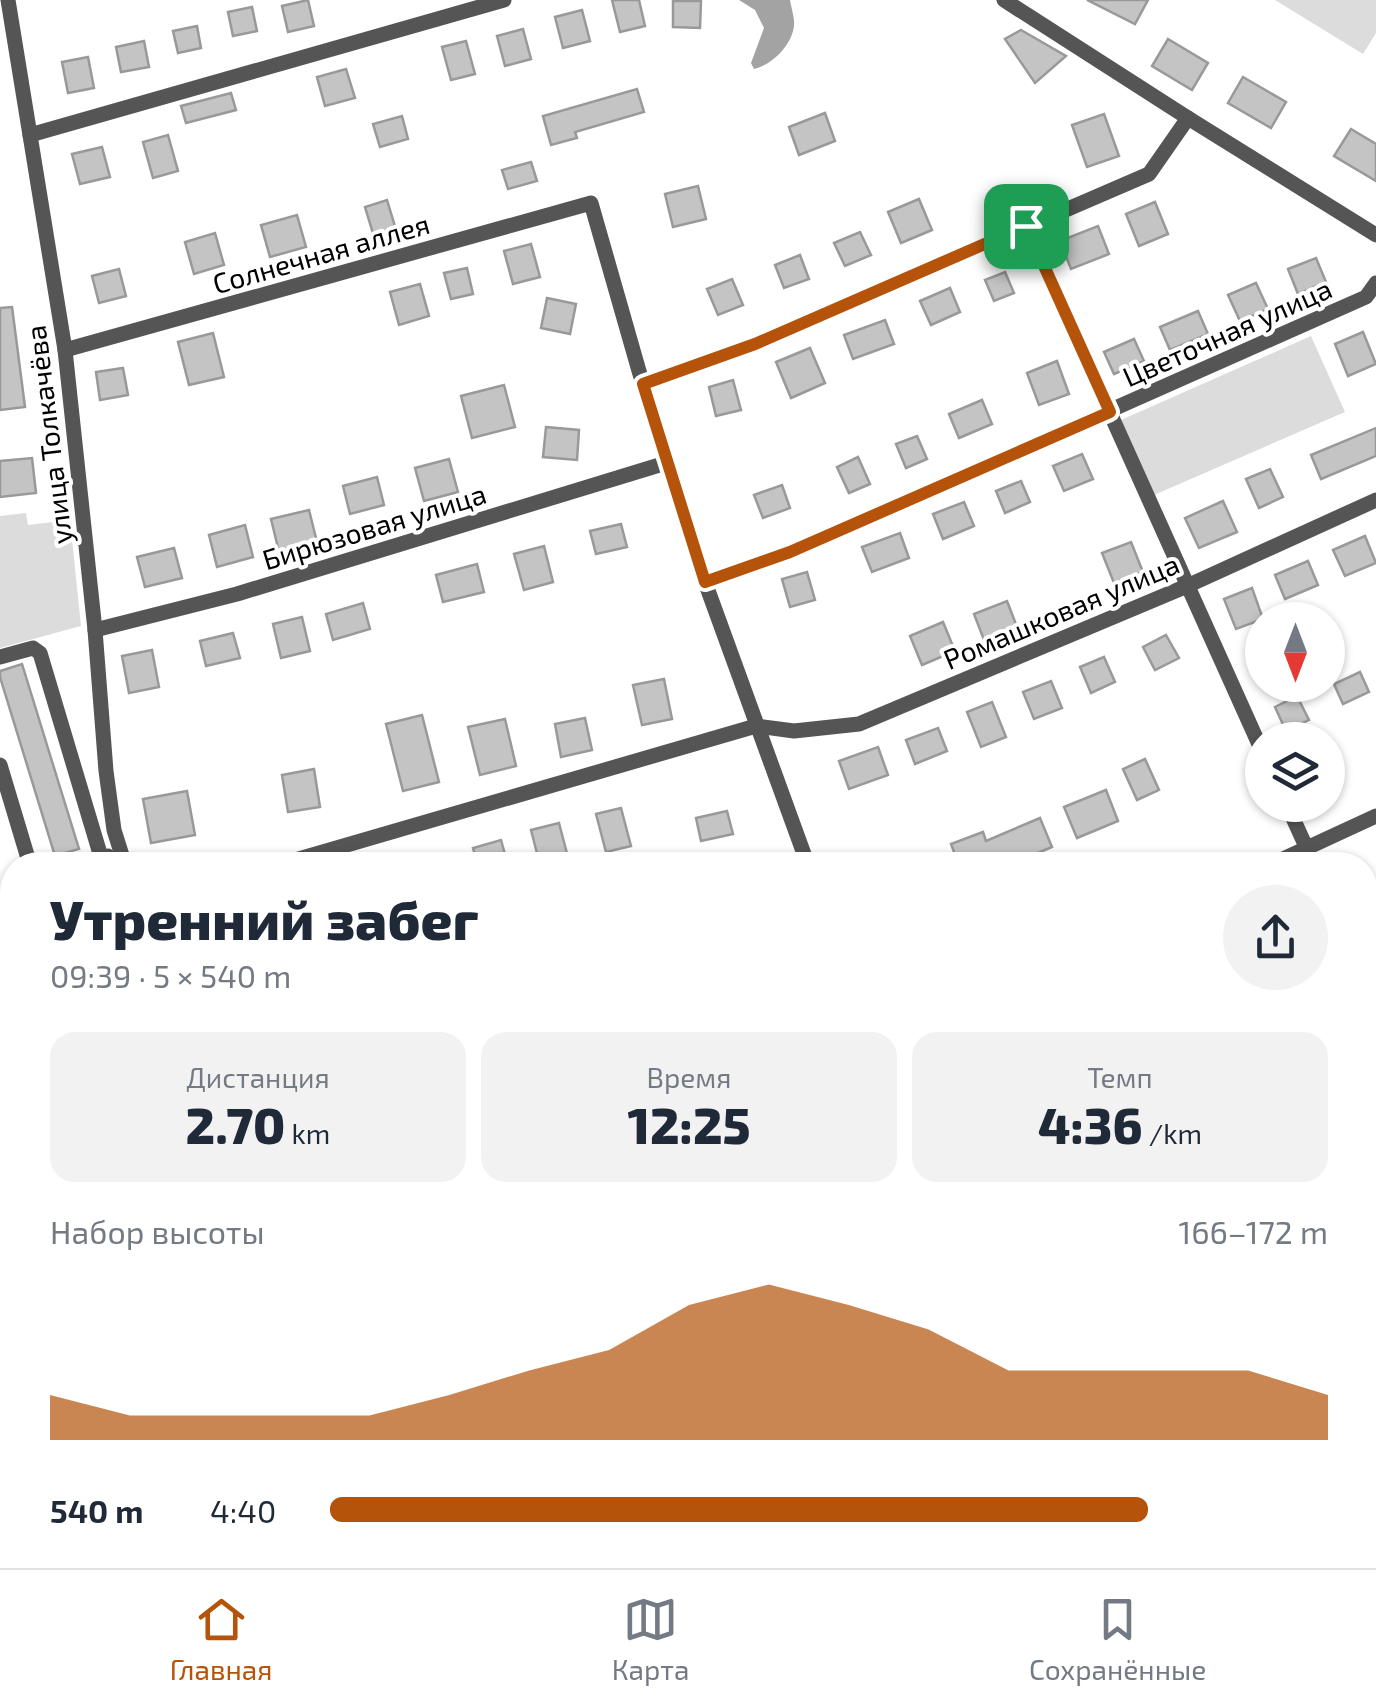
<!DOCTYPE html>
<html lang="ru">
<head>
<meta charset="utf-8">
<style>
	body { margin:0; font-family:"Exo 2",sans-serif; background:#f2f2f3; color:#1f2937; height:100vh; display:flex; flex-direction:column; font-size:38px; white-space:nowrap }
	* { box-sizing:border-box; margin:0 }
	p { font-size:32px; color:#747a83 }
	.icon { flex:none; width:55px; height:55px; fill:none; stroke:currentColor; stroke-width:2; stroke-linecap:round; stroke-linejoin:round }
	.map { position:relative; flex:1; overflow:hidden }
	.side { position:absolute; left:0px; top:852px; width:1378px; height:718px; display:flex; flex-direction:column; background:#fff; border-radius:40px 40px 0 0; box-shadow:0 2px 8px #0004 }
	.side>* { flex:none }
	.needle { width:65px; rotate:180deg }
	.controls { position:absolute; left:1245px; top:602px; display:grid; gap:20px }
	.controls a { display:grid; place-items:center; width:100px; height:100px; border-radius:50%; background:#fff; box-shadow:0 2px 8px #0004; font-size:50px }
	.pin { position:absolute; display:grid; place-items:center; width:85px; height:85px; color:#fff; margin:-42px; border-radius:20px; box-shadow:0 5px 15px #0006 }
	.round { display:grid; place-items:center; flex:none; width:105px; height:105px; border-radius:52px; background:#f2f2f3 }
	.head { display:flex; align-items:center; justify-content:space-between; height:170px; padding:0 50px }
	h1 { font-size:55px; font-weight:800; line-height:75px }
	.figures { display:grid; grid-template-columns:repeat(3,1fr); gap:15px; height:170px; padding:10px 50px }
	.figures div { display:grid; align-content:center; border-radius:25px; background:#f2f2f3; text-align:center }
	.figures b { font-size:50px; font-weight:800 }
	.figures small { font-size:28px; font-weight:400 }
	.figures p { font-size:28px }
	.chart { height:280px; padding:20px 50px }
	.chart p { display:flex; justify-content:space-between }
	.chart svg { width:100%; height:180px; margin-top:10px; fill:#b45309; opacity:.7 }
	ul { padding:0 50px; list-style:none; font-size:32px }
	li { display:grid; grid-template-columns:160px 120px 1fr; align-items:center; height:75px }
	li i { height:25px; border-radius:12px; background:#b45309 }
	.menu { display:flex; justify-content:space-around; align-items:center; height:140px; border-top:2px solid #e0e1e3; background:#fff; font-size:28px; color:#747a83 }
	.menu a { display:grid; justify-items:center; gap:5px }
	.menu .active { color:#b45309 }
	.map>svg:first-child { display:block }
	.green { fill:#dcdcdc }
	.water { fill:#a3a3a3 }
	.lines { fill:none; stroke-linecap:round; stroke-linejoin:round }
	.stream { stroke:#a3a3a3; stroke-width:5 }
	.building { fill:#c4c4c4; stroke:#999; stroke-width:2.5 }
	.minor { stroke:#555; stroke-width:15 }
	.route-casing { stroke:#fff; stroke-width:20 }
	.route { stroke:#b45309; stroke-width:12 }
	.labels { text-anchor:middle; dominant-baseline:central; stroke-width:8; stroke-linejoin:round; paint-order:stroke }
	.street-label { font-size:28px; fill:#000; stroke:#fff }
</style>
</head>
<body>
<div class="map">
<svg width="1376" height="1568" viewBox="0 0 1376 1568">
	<rect width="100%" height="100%" fill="#fff"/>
	<g class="green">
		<path d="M1275 0H1376V33L1363 54Z"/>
		<path d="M1311 336 1345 412 1154 495 1121 420Z"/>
		<path d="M26 513 28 525 70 520 81 626 0 648V516Z"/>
		<path d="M1376 1353V1404L1365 1410V1357Z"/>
		<path d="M1365 1525 1376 1533V1568H861L879 1558H1365Z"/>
	</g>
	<g class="water">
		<path d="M739 0H790C791 7 795 19 794 26 792 45 772 65 754 69L751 63 764 28 755 10Z"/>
		<path d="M1376 1440V1515L1365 1502V1447Z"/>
	</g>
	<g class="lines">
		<path class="stream" d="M1279 1568 1282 1558"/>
	</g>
	<g class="building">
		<path d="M308 0 314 26 288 32 282 6Z"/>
		<path d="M612 0H639L645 26 620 32Z"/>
		<path d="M1087 0H1148L1135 24Z"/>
		<path d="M673 1H701L700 28 673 27Z"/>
		<path d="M252 7 257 31 233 36 228 12Z"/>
		<path d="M582 10 590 41 563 48 555 17Z"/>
		<path d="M197 26 201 48 178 53 173 31Z"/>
		<path d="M523 29 531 59 505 66 497 36Z"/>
		<path d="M1021 30 1066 56 1035 83 1005 39Z"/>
		<path d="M1168 39 1208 63 1192 90 1152 66Z"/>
		<path d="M144 41 149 67 121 72 116 47Z"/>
		<path d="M466 41 475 74 451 80 442 47Z"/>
		<path d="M88 57 94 88 68 93 62 62Z"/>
		<path d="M346 69 355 98 325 106 317 77Z"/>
		<path d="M1243 77 1286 102 1271 128 1228 103Z"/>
		<path d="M637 89 644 112 575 132 577 138 551 145 543 116Z"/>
		<path d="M231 93 236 110 186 123 181 106Z"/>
		<path d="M825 113 835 141 799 155 789 127Z"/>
		<path d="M1104 114 1119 156 1087 167 1072 125Z"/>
		<path d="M402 116 408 139 380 147 373 124Z"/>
		<path d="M1351 129 1376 144V181L1334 156Z"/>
		<path d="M168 135 178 171 153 178 143 142Z"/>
		<path d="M102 147 110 177 80 184 72 154Z"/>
		<path d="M531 162 537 181 508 189 502 170Z"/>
		<path d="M698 186 706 219 673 227 665 194Z"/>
		<path d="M919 199 932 230 901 243 888 212Z"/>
		<path d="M387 200 397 233 375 240 365 207Z"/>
		<path d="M1155 202 1168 234 1139 246 1126 214Z"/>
		<path d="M297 215 306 247 270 257 261 225Z"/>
		<path d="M1098 226 1109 254 1071 269 1060 241Z"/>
		<path d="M860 232 871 255 845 266 834 243Z"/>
		<path d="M215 233 224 265 194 274 185 242Z"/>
		<path d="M531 244 540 277 513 284 504 251Z"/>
		<path d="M800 255 809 279 784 288 775 265Z"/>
		<path d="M1316 258 1326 282 1298 294 1288 269Z"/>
		<path d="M467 268 473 294 451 299 444 273Z"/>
		<path d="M119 269 126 296 99 303 92 276Z"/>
		<path d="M1005 272 1014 293 994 301 985 280Z"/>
		<path d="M732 279 743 305 718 315 707 289Z"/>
		<path d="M1256 283 1268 309 1240 321 1228 295Z"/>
		<path d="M420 284 429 316 399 325 390 292Z"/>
		<path d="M950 288 960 312 931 325 920 301Z"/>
		<path d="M547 298 576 304 570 334 541 328Z"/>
		<path d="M12 307 25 407 0 410V308Z"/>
		<path d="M1198 311 1208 334 1170 350 1160 327Z"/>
		<path d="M885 320 894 344 853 359 844 335Z"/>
		<path d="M1363 332 1376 364 1348 376 1335 344Z"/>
		<path d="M213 333 224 377 189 385 178 342Z"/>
		<path d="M1134 339 1144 361 1114 374 1104 352Z"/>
		<path d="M810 348 825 383 791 398 776 362Z"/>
		<path d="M1057 361 1069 394 1039 405 1027 373Z"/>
		<path d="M123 368 128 395 100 400 96 372Z"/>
		<path d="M733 380 741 410 716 416 709 387Z"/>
		<path d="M504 385 515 427 472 438 461 396Z"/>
		<path d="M982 400 992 424 959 438 949 414Z"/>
		<path d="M546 427 579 430 577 460 543 457Z"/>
		<path d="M1376 428V456L1321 479 1311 455Z"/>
		<path d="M917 436 927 459 906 468 896 444Z"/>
		<path d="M1082 454 1093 479 1064 491 1053 466Z"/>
		<path d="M858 457 870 484 849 493 837 467Z"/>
		<path d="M32 458 36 493 0 497V461Z"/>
		<path d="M449 459 458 492 424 501 415 468Z"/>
		<path d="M1270 469 1283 497 1259 508 1246 479Z"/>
		<path d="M377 477 384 505 350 514 343 486Z"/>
		<path d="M1021 481 1030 502 1005 513 996 491Z"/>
		<path d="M782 485 790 508 763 518 754 495Z"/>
		<path d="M1223 501 1237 532 1199 548 1185 518Z"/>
		<path d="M964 502 974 526 943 539 933 514Z"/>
		<path d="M309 510 317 542 279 552 271 519Z"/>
		<path d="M621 524 627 547 596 554 590 531Z"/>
		<path d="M245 525 253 557 217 567 209 535Z"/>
		<path d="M900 533 909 558 872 572 862 547Z"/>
		<path d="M1365 536 1376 563 1345 576 1333 550Z"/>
		<path d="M1131 542 1143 572 1114 583 1102 553Z"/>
		<path d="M544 546 553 582 524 590 514 554Z"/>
		<path d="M174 548 182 578 145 587 137 557Z"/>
		<path d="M1308 561 1318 585 1285 599 1275 575Z"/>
		<path d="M477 564 484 592 443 602 436 575Z"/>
		<path d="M807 572 815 600 790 607 782 579Z"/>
		<path d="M1252 588 1263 619 1236 629 1224 599Z"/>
		<path d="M1007 601 1017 627 984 640 974 614Z"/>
		<path d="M363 603 370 629 333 640 326 614Z"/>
		<path d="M302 617 310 651 281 658 273 624Z"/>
		<path d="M943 622 955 651 922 665 910 636Z"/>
		<path d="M233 633 240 658 206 666 200 641Z"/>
		<path d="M1166 635 1179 658 1155 670 1143 647Z"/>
		<path d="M152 650 159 687 129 693 122 656Z"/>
		<path d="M1104 657 1115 682 1091 693 1080 667Z"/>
		<path d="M22 664 79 849 55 856 0 677V671Z"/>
		<path d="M1360 672 1369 692 1343 704 1334 684Z"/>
		<path d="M664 679 672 719 642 725 633 685Z"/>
		<path d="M1051 681 1062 708 1034 719 1023 692Z"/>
		<path d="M1297 696 1309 720 1286 731 1275 707Z"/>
		<path d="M992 702 1006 737 981 747 967 712Z"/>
		<path d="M422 715 439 782 403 791 386 724Z"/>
		<path d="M585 718 592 750 561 757 555 724Z"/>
		<path d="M505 719 516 766 480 775 468 727Z"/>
		<path d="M938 728 947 751 915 764 906 740Z"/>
		<path d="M878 747 888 775 849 789 839 761Z"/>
		<path d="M1145 759 1159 790 1137 800 1123 769Z"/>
		<path d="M314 769 320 807 288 812 282 775Z"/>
		<path d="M1106 790 1118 821 1077 838 1064 807Z"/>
		<path d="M187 791 195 835 151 843 143 799Z"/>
		<path d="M621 808 631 846 606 852 596 814Z"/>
		<path d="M727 811 733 834 701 841 696 818Z"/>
		<path d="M1040 818 1052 847 1014 863 1011 856 987 865H959L951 844 983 832 986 841Z"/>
		<path d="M559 823 570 865H540L531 830Z"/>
		<path d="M501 840 508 865H478L473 848Z"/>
		<path d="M12 1430V1464L0 1468V1434Z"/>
	</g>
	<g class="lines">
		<g class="minor">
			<path d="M8 0 65 350 95 630 106 771 114 830 125 865"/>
			<path d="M1004 0 1188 118 1376 235"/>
			<path d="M30 135 504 0"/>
			<path d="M1026 226 1262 751"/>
			<path d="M65 350 591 203 639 371 705 582 808 865"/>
			<path d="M643 384 755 344 1149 174 1188 118"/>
			<path d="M705 582 790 552 1366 297 1376 283"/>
			<path d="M95 630 237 594 666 463"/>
			<path d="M0 657 33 648 40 653 101 857"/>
			<path d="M0 765 30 865"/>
			<path d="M1287 805 1307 849"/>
			<path d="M76 865 108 856"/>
			<path d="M278 865 756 726 794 731 859 724 1187 586 1376 500"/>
			<path d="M1270 865 1376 816"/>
			<path d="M1365 1033 1376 1055"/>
			<path d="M1365 1233 1376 1228"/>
			<path d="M0 1357 12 1356"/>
			<path d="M513 1558 518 1568"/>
			<path d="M765 1558 767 1568"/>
		</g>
	</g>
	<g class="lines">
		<defs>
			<path id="route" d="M1026 226 1110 412 790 552 705 582 643 384 755 344Z"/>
		</defs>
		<use href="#route" class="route-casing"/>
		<use href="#route" class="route"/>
	</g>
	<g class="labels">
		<g class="street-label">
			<text transform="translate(321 253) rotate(-16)">Солнечная аллея</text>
			<text transform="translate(1227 332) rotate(-24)">Цветочная улица</text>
			<text transform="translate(48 435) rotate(-97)">улица Толкачёва</text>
			<text transform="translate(374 526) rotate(-17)">Бирюзовая улица</text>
			<text transform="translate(1061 611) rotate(-23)">Ромашковая улица</text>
		</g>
	</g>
</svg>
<div class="controls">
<a><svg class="needle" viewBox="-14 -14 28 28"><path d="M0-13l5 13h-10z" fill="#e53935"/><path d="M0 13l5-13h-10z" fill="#747a83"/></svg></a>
<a><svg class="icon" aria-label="layers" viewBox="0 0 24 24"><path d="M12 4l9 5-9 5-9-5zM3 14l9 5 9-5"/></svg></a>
</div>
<div class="pin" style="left:1026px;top:226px;background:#1e9e55"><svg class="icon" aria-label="arrive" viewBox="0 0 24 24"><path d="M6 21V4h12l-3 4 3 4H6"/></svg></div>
<section class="side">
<div class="head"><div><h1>Утренний забег</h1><p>09:39 · 5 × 540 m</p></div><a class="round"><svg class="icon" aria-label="share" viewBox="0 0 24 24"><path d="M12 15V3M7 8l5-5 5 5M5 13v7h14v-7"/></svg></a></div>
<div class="figures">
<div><p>Дистанция</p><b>2.70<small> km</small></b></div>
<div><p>Время</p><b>12:25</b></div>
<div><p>Темп</p><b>4:36<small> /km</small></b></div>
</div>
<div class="chart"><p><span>Набор высоты</span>166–172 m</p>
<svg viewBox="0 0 160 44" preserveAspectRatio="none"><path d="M0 44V33L10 38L20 38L30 38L40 38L50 33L60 27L70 22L80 11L90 6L100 11L110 17L120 27L130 27L140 27L150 27L160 33V44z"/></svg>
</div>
<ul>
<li><b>540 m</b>4:40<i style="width:82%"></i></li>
</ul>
</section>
</div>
<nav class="menu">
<a class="active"><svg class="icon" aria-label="home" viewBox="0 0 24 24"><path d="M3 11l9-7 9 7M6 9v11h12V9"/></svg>Главная</a>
<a><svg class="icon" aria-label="map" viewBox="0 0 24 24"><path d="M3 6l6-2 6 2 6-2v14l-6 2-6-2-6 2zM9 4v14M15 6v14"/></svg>Карта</a>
<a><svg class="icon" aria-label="saved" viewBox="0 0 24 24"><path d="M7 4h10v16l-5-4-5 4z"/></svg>Сохранённые</a>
</nav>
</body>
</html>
